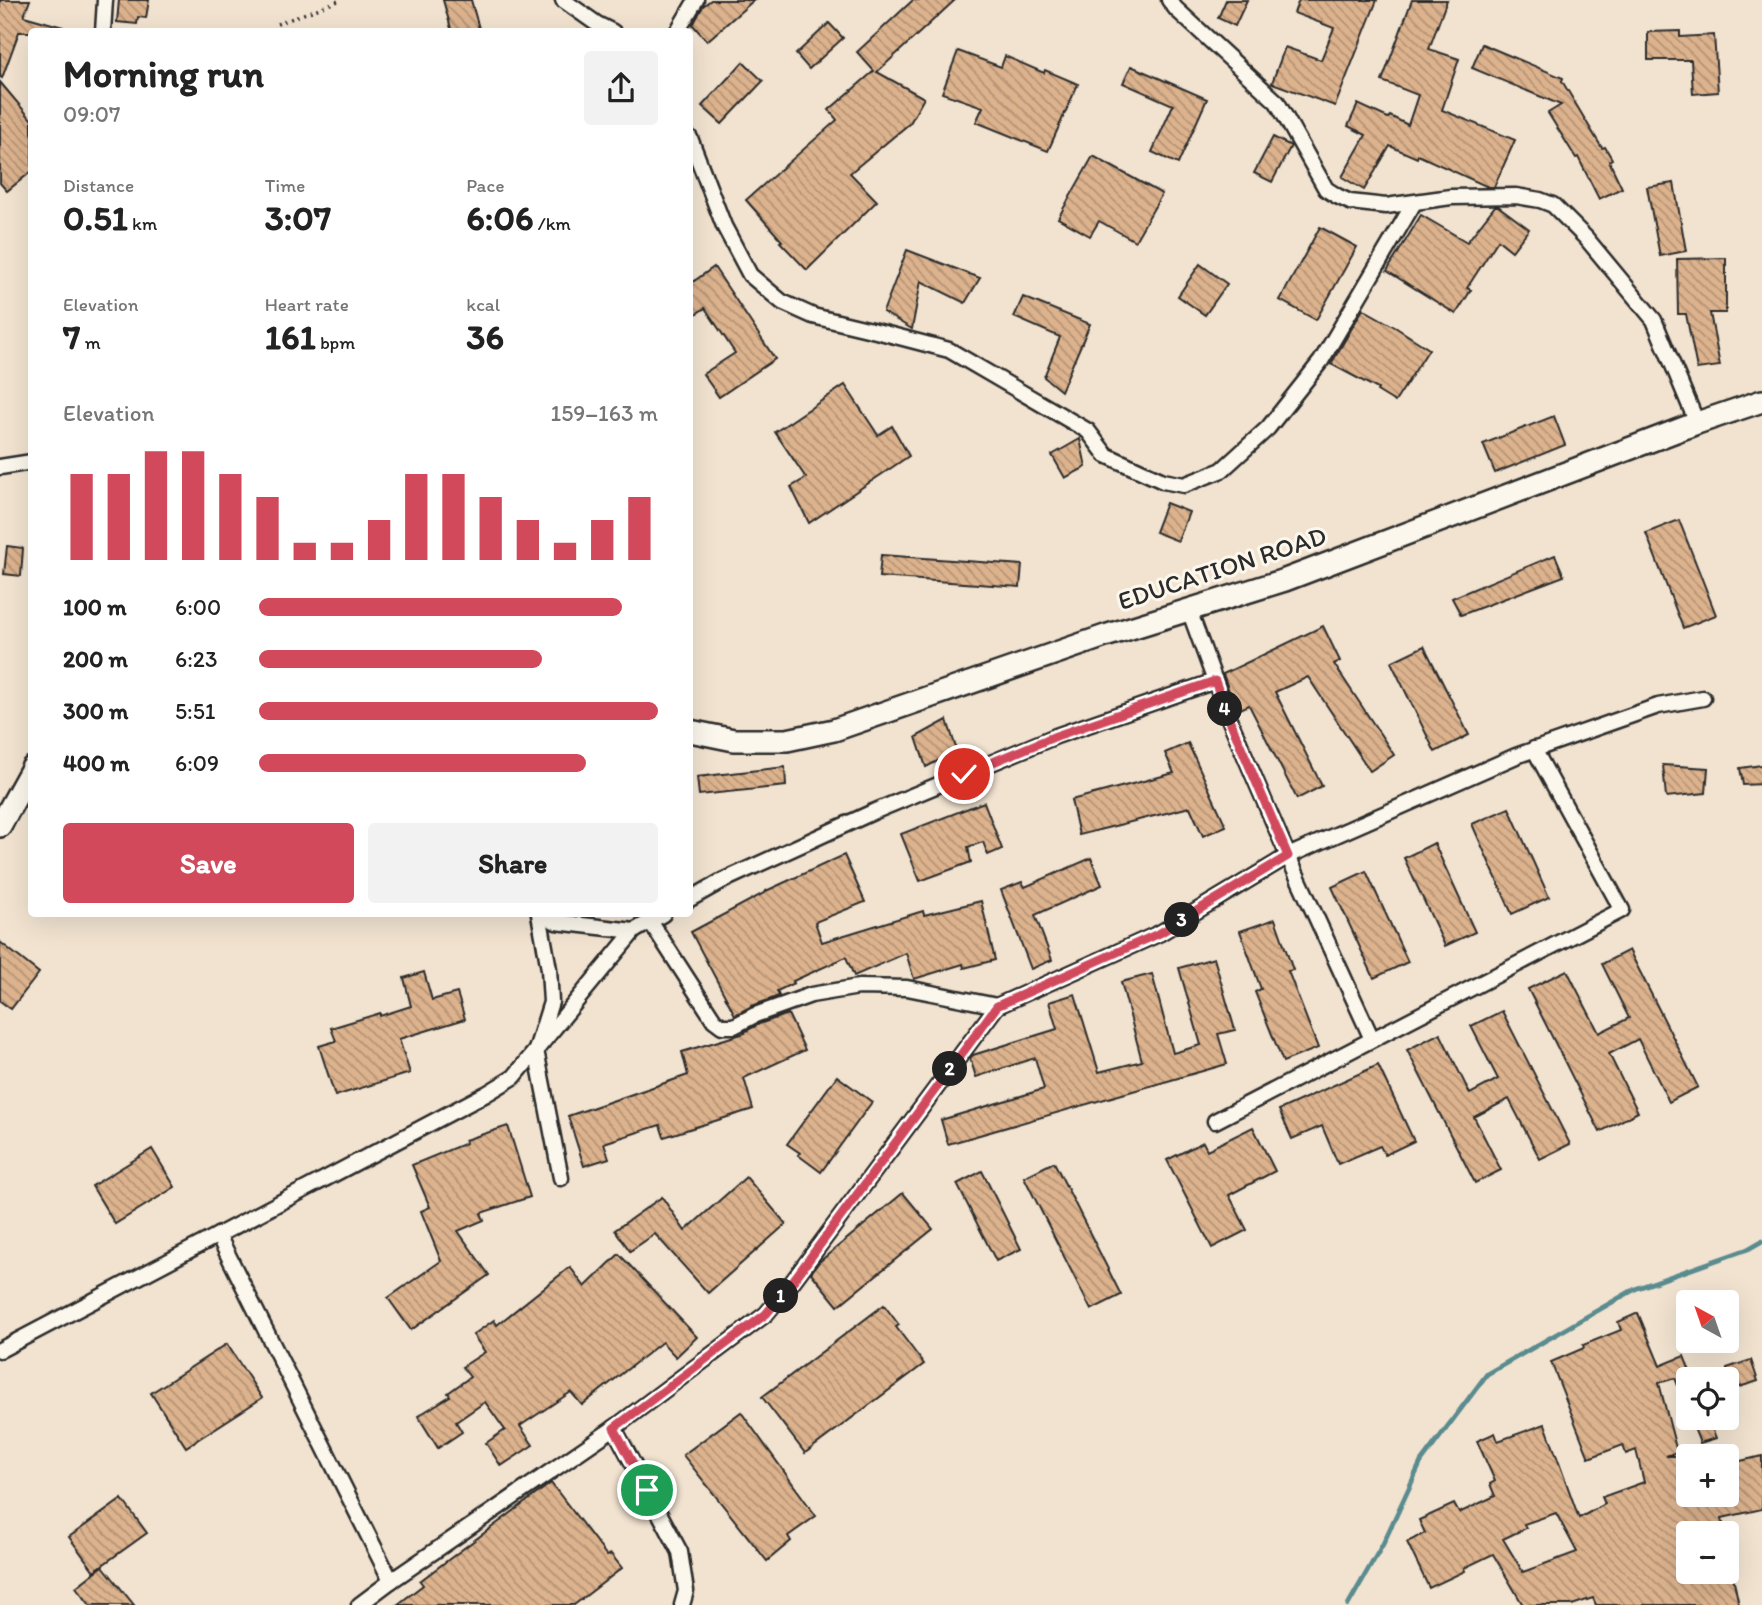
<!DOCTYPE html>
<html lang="en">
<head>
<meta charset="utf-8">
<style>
	body { margin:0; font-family:Itim,sans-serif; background:#f2f2f2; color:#222; height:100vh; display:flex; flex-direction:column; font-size:26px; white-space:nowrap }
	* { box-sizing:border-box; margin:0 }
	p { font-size:23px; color:#767676 }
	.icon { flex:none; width:38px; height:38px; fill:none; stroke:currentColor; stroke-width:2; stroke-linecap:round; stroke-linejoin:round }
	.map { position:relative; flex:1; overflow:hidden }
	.sheet { position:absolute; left:28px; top:28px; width:665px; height:889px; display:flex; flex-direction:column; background:#fff; border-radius:7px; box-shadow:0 7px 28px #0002 }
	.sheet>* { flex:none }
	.needle { width:46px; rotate:320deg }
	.buttons { position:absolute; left:1676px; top:1290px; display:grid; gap:14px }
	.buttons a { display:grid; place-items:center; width:63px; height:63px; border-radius:7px; background:#fff; box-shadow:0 7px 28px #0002; font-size:35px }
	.pin { position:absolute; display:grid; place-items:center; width:60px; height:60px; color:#fff; margin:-30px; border:4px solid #fff; border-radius:50%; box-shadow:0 2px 7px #0007 }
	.km { position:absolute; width:35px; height:35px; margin:-18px; border-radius:50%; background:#222; color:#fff; font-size:19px; line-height:35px; text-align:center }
	.round { display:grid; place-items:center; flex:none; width:74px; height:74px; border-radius:7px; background:#f2f2f2 }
	.headline { display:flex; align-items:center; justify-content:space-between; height:119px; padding:0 35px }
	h1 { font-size:38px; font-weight:700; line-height:52px }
	.metrics { display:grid; grid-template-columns:repeat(3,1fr); gap:10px; height:119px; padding:7px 35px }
	.metrics div { display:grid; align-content:center }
	.metrics b { font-size:35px; font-weight:700 }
	.metrics small { font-size:19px; font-weight:400 }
	.metrics p { font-size:19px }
	.chart { height:196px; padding:14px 35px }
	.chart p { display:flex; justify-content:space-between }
	.chart svg { width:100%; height:126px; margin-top:7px; stroke:#d1495b; stroke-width:6 }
	.primary-button { display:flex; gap:14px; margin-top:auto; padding:14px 35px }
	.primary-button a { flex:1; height:80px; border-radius:7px; background:#d1495b; color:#fff; font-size:28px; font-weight:700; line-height:80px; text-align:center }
	.primary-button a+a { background:#f2f2f2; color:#222 }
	ul { padding:0 35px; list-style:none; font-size:23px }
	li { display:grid; grid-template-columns:112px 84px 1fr; align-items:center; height:52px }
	li i { height:18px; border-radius:9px; background:#d1495b }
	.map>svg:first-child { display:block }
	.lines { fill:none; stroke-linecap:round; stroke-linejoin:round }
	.stream { stroke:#5a8b8f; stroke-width:5 }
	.building { fill:url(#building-back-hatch); stroke:#2b2b2b; stroke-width:2; fill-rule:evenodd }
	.street-casing { stroke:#2b2b2b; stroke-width:19 }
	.secondary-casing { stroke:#2b2b2b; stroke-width:26 }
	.path { stroke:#2b2b2b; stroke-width:3.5; stroke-dasharray:2 5; stroke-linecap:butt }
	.street { stroke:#fbf7ec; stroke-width:14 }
	.secondary { stroke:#fbf7ec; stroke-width:21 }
	.route-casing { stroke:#fff; stroke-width:14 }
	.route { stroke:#d1495b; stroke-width:9 }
	.labels { text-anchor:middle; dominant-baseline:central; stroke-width:6; stroke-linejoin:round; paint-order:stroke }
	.street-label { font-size:26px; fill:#2b2b2b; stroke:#fbf7ec }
</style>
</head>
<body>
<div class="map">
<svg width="1762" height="1605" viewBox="0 0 1762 1605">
	<defs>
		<pattern id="building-back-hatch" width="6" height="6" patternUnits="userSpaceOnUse" patternTransform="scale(1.75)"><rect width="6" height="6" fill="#ddb38e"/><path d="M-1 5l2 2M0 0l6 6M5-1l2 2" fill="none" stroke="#b39274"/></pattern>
	</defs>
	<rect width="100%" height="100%" fill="#f2e3d0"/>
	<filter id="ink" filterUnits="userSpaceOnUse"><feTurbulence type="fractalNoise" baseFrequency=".0143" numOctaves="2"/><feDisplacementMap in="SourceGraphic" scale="14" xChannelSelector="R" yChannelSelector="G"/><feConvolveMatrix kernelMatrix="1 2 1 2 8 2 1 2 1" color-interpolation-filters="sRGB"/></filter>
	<g filter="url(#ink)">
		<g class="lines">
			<path class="stream" d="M1348 1605 1383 1544 1421 1462 1487 1374 1635 1289 1748 1249 1762 1241"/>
		</g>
		<g class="building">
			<path d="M0 0H30L24 16 63 27 62 32H19L2 78 0 77Z"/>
			<path d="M119 0H149L146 18 138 17 137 24 117 22Z"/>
			<path d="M443 0H471L480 32H452Z"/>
			<path d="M711 0H754L707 41 693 25 703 6Z"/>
			<path d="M913 0H955L877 72 924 98 910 123 850 173 877 201 807 270 780 242 782 241 746 200 837 120 829 110 874 71 857 52Z"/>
			<path d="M1226 0H1247L1235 26 1218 18Z"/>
			<path d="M1299 0H1377L1335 106 1272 83 1285 47 1321 60 1334 28 1294 13Z"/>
			<path d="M1412 0H1447L1429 49 1459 59 1442 110 1515 140 1494 187H1488L1418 155 1417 158 1390 146 1364 190 1342 177 1366 135 1348 126 1358 104 1388 118 1390 116 1408 125 1418 95 1382 81Z"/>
			<path d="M829 23 843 38 809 69 796 54Z"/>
			<path d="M1680 31V37L1714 35 1718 92 1693 94 1691 60H1648V32Z"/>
			<path d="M1482 44 1563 78 1562 81 1602 148 1605 147 1612 159 1609 161 1622 188 1599 199 1578 157 1576 158 1548 113 1561 105 1472 68Z"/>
			<path d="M958 51 1001 67 1005 56 1044 73 1045 70 1078 84 1048 151 976 122 983 107 942 93Z"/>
			<path d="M743 62 763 81 722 124 702 106Z"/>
			<path d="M1131 66 1207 99 1178 164 1152 152 1173 105 1123 83Z"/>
			<path d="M0 82 32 120V171L7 191 0 183Z"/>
			<path d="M1273 137 1291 146 1272 182 1254 173Z"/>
			<path d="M1093 156 1162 194 1135 241 1099 221 1090 236 1058 218Z"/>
			<path d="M1674 183 1686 251 1660 256 1647 187Z"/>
			<path d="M1495 206H1498L1529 229 1512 251 1498 240 1467 288 1471 290 1456 314 1387 271 1421 215 1467 242Z"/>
			<path d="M1320 227 1357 247 1316 320 1280 300Z"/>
			<path d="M907 250 980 278 965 303 921 281 912 329 883 312Z"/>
			<path d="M1726 258V313H1710L1720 366 1697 369 1686 314H1678L1677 259Z"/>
			<path d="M1200 264 1227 284 1205 315 1178 296Z"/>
			<path d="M714 267 775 359 719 397 703 374 735 353 705 308 690 318V284Z"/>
			<path d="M1023 297 1090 324 1061 391 1044 377 1060 337 1014 317Z"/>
			<path d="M1363 309 1395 327 1429 349 1395 402 1377 391 1378 389 1331 364Z"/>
			<path d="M845 385 878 435 892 426 909 456 809 523 791 487 806 478 775 432Z"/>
			<path d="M1554 416 1565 445 1495 473 1483 444Z"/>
			<path d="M1080 439 1086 467 1065 478 1052 455Z"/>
			<path d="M1166 503 1189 512 1178 541 1155 532Z"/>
			<path d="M1679 520 1716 615 1683 628 1646 533Z"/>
			<path d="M7 546 23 548 21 576 4 574Z"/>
			<path d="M881 555 1022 565 1020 587 879 577Z"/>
			<path d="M1555 555 1564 576 1461 615 1452 598Z"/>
			<path d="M1323 626 1340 661 1334 664 1394 755 1370 771 1308 677 1275 692 1322 786 1297 799 1249 705 1236 711 1223 674Z"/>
			<path d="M1424 646 1469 735 1435 752 1391 662Z"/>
			<path d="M947 720 957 751 926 767 916 737Z"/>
			<path d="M1188 743 1226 826 1203 836 1190 807 1079 835 1071 800 1174 773 1165 753Z"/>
			<path d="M1663 765 1708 768 1706 793 1666 797Z"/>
			<path d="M1762 765V784L1743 785 1740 768Z"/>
			<path d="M785 767 786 786 699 795 697 777Z"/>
			<path d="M984 802 1002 849 988 855 983 842 968 847 971 862 920 881 901 834Z"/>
			<path d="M1509 808 1549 897 1512 914 1472 824Z"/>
			<path d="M1434 843 1475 932 1445 946 1404 858Z"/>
			<path d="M844 855 865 902 815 922 822 942 923 911 924 915 981 901 995 960 964 968 963 964 914 979 906 953 854 976 846 957 793 981 794 983 777 991 779 996 752 1006 735 1015 691 932 766 892V891Z"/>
			<path d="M1091 858 1102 885 1035 915 1052 960 1031 969 1001 890 1022 882 1025 887Z"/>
			<path d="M1366 871 1408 962 1374 978 1332 887Z"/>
			<path d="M1275 919 1293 970 1288 971 1318 1048 1283 1062 1255 992 1261 989 1240 931Z"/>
			<path d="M0 942 39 973 11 1009 0 1001Z"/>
			<path d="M1629 950 1698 1087 1669 1102 1638 1039 1609 1054 1638 1112 1600 1132 1528 989 1567 970 1599 1033 1629 1018 1602 964Z"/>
			<path d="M1214 958 1235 1030 1218 1034 1227 1064 948 1144 941 1120 1044 1089 1035 1058 976 1077 970 1058 973 1055 1057 1029 1049 1002 1075 994 1099 1072 1142 1061 1121 982 1152 974 1173 1053 1201 1045 1179 968Z"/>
			<path d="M424 972 432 1000 457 993 465 1019 399 1039 410 1073 335 1096 319 1046 336 1041 331 1028 380 1013V1016L411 1006 404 978Z"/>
			<path d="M1502 1011 1570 1144 1540 1159 1509 1099 1474 1117 1501 1170 1475 1183 1407 1050 1440 1033 1470 1094 1498 1079 1471 1026Z"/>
			<path d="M788 1014 805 1050 744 1078 753 1109 664 1137 660 1125 604 1143 609 1158 584 1166 568 1116 688 1075 682 1052 745 1033 744 1032 759 1024Z"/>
			<path d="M1378 1065 1414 1141 1385 1155 1380 1146 1338 1164 1322 1126 1292 1139 1279 1110Z"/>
			<path d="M837 1076 872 1102 821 1172 798 1155 800 1153 787 1144Z"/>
			<path d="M508 1126 530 1197 481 1213 484 1220 458 1231 489 1275 411 1330 388 1298 441 1261 421 1211 430 1207 412 1165 466 1143 465 1140Z"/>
			<path d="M1253 1127 1275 1171 1229 1195 1247 1230 1212 1248 1167 1160 1203 1142 1207 1150Z"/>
			<path d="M152 1149 175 1187 115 1224 92 1186Z"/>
			<path d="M1054 1162 1121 1295 1091 1310 1024 1177Z"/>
			<path d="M982 1171 1021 1249 996 1261 957 1184Z"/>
			<path d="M746 1177 786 1224 708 1293 655 1234 630 1251 615 1230 662 1197 685 1231Z"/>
			<path d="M903 1193 933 1229 838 1306 811 1273 819 1262Z"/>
			<path d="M619 1254 697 1337 676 1357 662 1342 582 1405 571 1392 520 1426 533 1445 501 1466 486 1443 505 1430 485 1402 456 1422 462 1432 438 1448 418 1416 450 1396 448 1393 470 1377 462 1367 485 1352 473 1335 494 1320 497 1325 570 1267 585 1287Z"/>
			<path d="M884 1305 899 1325 896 1327 924 1364 805 1453 762 1397Z"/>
			<path d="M1638 1313 1660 1366 1684 1356 1693 1379H1689L1688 1411 1675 1378 1659 1383 1677 1452 1666 1456H1678L1688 1494H1727V1464L1762 1456V1509L1722 1518 1725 1533H1689V1572H1732L1739 1605H1596L1593 1598 1572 1605H1523L1493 1554 1464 1568 1465 1571 1429 1588 1407 1542 1425 1533 1419 1520 1454 1504 1459 1513 1495 1496 1490 1484 1495 1481 1477 1441 1495 1433 1498 1441 1545 1424 1579 1518 1605 1504 1602 1497 1644 1482 1636 1450 1626 1454 1623 1445 1589 1458 1551 1362 1584 1348 1583 1345 1621 1330 1618 1322ZM1556 1513 1577 1552 1523 1572 1503 1539 1526 1528 1524 1524Z"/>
			<path d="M227 1344 262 1398 186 1447 151 1393Z"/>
			<path d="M1751 1360 1758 1381 1727 1391V1368Z"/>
			<path d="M741 1412 816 1516 788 1536 791 1541 767 1561 683 1455Z"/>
			<path d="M1690 1418H1708L1716 1438 1700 1443Z"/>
			<path d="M551 1483 607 1556 611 1554 622 1568 574 1605H397L423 1585 420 1581Z"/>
			<path d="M122 1499 147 1533 94 1571 69 1537Z"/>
			<path d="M103 1566 134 1605H90L76 1587Z"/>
		</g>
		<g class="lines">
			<defs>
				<g id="street">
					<path d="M563 0 597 24 613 32"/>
					<path d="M1169 0 1176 9 1277 102 1326 189 1337 196 1350 202 1386 206 1451 197 1516 196 1540 200 1553 205 1586 238 1654 320 1697 423"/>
					<path d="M103 32 105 0"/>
					<path d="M677 32 696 0"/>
					<path d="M690 138 724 226 750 275 782 302 813 316 880 332 949 350 1088 431 1106 455 1163 481 1184 485 1222 470 1268 428 1321 361 1414 203"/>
					<path d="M0 467 32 462"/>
					<path d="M1189 610 1227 714 1288 856 1372 1039"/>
					<path d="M690 899 722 881 873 812 1056 736 1215 681"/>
					<path d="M539 914 549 969 551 1002 536 1050 561 1178"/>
					<path d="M542 914 556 922 634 931"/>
					<path d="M650 921 714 1020 722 1026H734L755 1015 811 995 859 987 907 988 997 1006"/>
					<path d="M1215 1121 1622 910 1534 749"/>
					<path d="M218 1235 391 1581"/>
					<path d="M0 1350 486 1094 514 1077 634 931 663 914"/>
					<path d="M614 1428 680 1552 686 1591 682 1605"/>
					<path d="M359 1605 391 1581 614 1428 766 1314 787 1289 997 1006 1160 933 1288 856 1516 756 1658 706 1703 698"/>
				</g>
				<g id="secondary">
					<path d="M690 731 734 740H787L834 730 1105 636 1285 580 1697 423 1762 401"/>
					<path d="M0 826 32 768"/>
				</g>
			</defs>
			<use href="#street" class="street-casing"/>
			<use href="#secondary" class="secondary-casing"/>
			<path class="path" d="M277 24 341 0"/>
			<use href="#street" class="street"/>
			<use href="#secondary" class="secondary"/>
		</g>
	</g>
	<g class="lines" filter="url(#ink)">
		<defs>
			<path id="route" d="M647 1490 614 1428 766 1314 787 1289 997 1006 1160 933 1288 856 1227 714 1215 681 1056 736 964 774"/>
		</defs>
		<use href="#route" class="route-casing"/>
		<use href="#route" class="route"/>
	</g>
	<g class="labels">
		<g class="street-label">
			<text transform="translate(1222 568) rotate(-18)">EDUCATION ROAD</text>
		</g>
	</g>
</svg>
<div class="buttons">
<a><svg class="needle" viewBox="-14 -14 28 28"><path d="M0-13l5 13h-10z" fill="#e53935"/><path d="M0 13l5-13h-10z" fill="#767676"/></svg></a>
<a><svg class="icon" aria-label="locate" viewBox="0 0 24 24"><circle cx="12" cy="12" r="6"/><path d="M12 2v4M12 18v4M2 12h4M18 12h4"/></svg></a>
<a>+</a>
<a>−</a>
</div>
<div class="pin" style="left:647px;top:1490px;background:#1e9e55"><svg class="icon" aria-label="arrive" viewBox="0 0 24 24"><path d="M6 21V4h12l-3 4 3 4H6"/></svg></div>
<div class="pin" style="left:964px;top:774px;background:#d93025"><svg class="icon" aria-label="check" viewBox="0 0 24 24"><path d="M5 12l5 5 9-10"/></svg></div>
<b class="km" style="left:781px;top:1296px">1</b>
<b class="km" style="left:950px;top:1069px">2</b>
<b class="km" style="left:1182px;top:920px">3</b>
<b class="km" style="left:1225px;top:709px">4</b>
<section class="sheet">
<div class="headline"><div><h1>Morning run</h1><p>09:07</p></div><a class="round"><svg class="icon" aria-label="share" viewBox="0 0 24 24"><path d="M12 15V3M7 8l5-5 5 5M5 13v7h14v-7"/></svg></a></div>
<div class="metrics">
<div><p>Distance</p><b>0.51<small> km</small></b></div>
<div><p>Time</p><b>3:07</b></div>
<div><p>Pace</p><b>6:06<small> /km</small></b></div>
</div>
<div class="metrics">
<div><p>Elevation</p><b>7<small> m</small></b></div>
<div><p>Heart rate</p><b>161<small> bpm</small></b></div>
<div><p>kcal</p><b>36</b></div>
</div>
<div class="chart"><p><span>Elevation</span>159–163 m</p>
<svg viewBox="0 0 160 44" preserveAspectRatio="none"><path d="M5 44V14M15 44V14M25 44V6M35 44V6M45 44V14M55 44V22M65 44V38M75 44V38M85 44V30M95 44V14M105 44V14M115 44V22M125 44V30M135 44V38M145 44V30M155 44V22"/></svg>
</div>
<ul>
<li><b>100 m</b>6:00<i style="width:91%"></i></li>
<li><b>200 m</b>6:23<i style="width:71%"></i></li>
<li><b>300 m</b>5:51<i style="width:100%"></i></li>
<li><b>400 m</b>6:09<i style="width:82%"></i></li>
</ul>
<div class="primary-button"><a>Save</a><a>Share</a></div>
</section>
</div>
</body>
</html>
